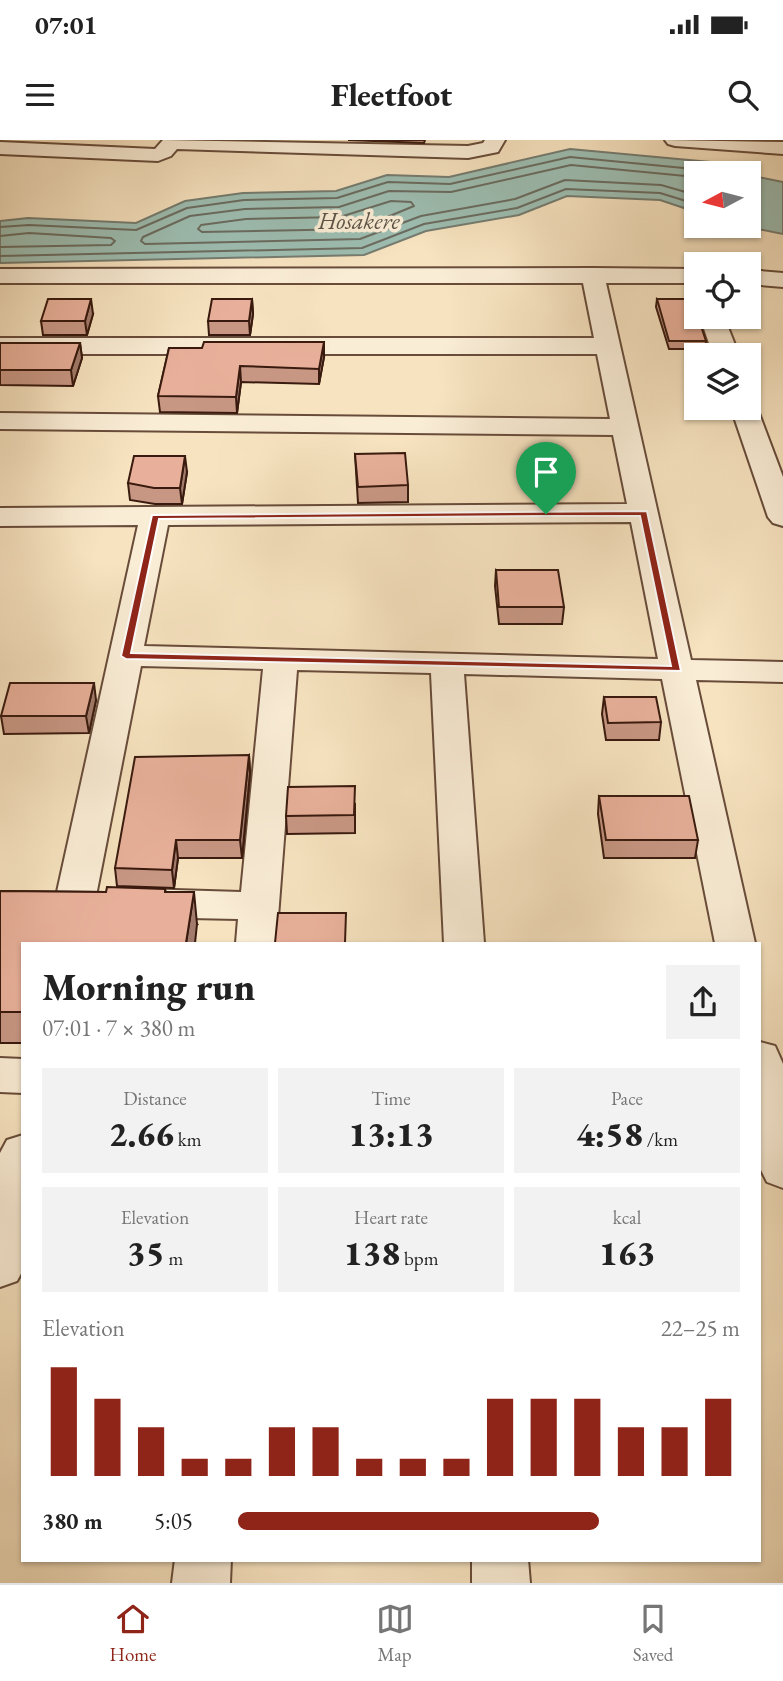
<!DOCTYPE html>
<html lang="en">
<head>
<meta charset="utf-8">
<style>
	body { margin:0; font-family:"EB Garamond",serif; background:#f2f2f2; color:#222; height:100vh; display:flex; flex-direction:column; font-size:26px; white-space:nowrap }
	* { box-sizing:border-box; margin:0 }
	p { font-size:23px; color:#767676 }
	.icon { flex:none; width:38px; height:38px; fill:none; stroke:currentColor; stroke-width:2; stroke-linecap:round; stroke-linejoin:round }
	.map { position:relative; flex:1; overflow:hidden }
	.drawer { position:absolute; left:21px; top:802px; width:740px; height:620px; display:flex; flex-direction:column; background:#fff; border-radius:0px; box-shadow:0 2px 5px #0004 }
	.drawer>* { flex:none }
	.needle { width:46px; rotate:263deg }
	.buttons { position:absolute; left:684px; top:21px; display:grid; gap:14px }
	.buttons a { display:grid; place-items:center; width:77px; height:77px; border-radius:0px; background:#fff; box-shadow:0 2px 5px #0004; font-size:35px }
	.pin { position:absolute; display:grid; place-items:center; width:60px; height:60px; color:#fff; margin:-72px -30px; border-radius:50% 50% 50% 0; rotate:-45deg; box-shadow:0 0 7px #0007 }
	.pin .icon { rotate:45deg }
	.round { display:grid; place-items:center; flex:none; width:74px; height:74px; border-radius:0px; background:#f2f2f2 }
	.summary { display:flex; align-items:center; justify-content:space-between; height:119px; padding:0 21px }
	h1 { font-size:38px; font-weight:800; line-height:52px }
	.metrics { display:grid; grid-template-columns:repeat(3,1fr); gap:10px; height:119px; padding:7px 21px }
	.metrics div { display:grid; align-content:center; border-radius:0px; background:#f2f2f2; text-align:center }
	.metrics b { font-size:35px; font-weight:800 }
	.metrics small { font-size:19px; font-weight:400 }
	.metrics p { font-size:19px }
	.chart { height:196px; padding:14px 21px }
	.chart p { display:flex; justify-content:space-between }
	.chart svg { width:100%; height:126px; margin-top:7px; stroke:#8f2418; stroke-width:6 }
	ul { padding:0 21px; list-style:none; font-size:23px }
	li { display:grid; grid-template-columns:112px 84px 1fr; align-items:center; height:52px }
	li i { height:18px; border-radius:9px; background:#8f2418 }
	.status { display:flex; justify-content:space-between; align-items:center; height:49px; padding:0 35px; background:#fff; direction:ltr }
	.status svg { height:19px; fill:currentColor }
	header { display:flex; justify-content:space-between; align-items:center; height:91px; padding:0 21px; background:#fff; font-size:32px; font-weight:800 }
	.tabs { display:flex; justify-content:space-around; align-items:center; height:98px; border-top:2px solid #e0e0e0; background:#fff; font-size:19px; color:#767676 }
	.tabs a { display:grid; justify-items:center; gap:4px }
	.tabs .current { color:#8f2418 }
	.map>svg:first-child { display:block }
	.water { fill:#9dbeb2; stroke:#757c70; stroke-width:2 }
	.lines { fill:none; stroke-linecap:round; stroke-linejoin:round }
	.shore { stroke:#6b6c60; stroke-width:2 }
	.minor-casing { stroke:#684c3a; stroke-width:4 }
	.minor { fill:#faedd6; fill-rule:evenodd }
	.wall { fill:#c89784; stroke:#391a0e; stroke-width:2 }
	.shaded-wall { fill:#a27b6c; stroke:#391a0e; stroke-width:2 }
	.building { fill:#e8b09a; stroke:#391a0e; stroke-width:2 }
	.route { fill:#8f2418; stroke:#fff; stroke-width:2; fill-rule:evenodd }
	.labels { text-anchor:middle; dominant-baseline:central; stroke-width:7; stroke-linejoin:round; paint-order:stroke }
	.far-water-label { font-size:24px; font-style:italic; fill:#5c5347; stroke:#faedd6 }
</style>
</head>
<body>
<div class="status"><b>07:01</b><svg viewBox="0 0 49 12"><path d="M0 12V9h3v3zM5 12V6h3v6zM10 12V3h3v9zM15 12V0h3v12zM26 1h20v11H26zM47 4h2v5h-2z"/></svg></div>
<header><svg class="icon" aria-label="menu" viewBox="0 0 24 24"><path d="M4 6h16M4 12h16M4 18h16"/></svg>Fleetfoot<svg class="icon" aria-label="search" viewBox="0 0 24 24"><circle cx="10" cy="10" r="6"/><path d="M15 15l6 6"/></svg></header>
<div class="map">
<svg width="783" height="1443" viewBox="0 0 783 1443">
	<rect width="100%" height="100%" fill="#f7e3c0"/>
	<filter id="stains"><feTurbulence type="fractalNoise" baseFrequency=".00286" numOctaves="4"/><feColorMatrix values="0 0 0 0 .2 0 0 0 0 .09 0 0 0 0 .02 0 0 0 .5 -.17"/></filter>
	<radialGradient id="worn" r=".72"><stop offset=".6" stop-color="#630" stop-opacity="0"/><stop offset="1" stop-color="#630" stop-opacity=".3"/></radialGradient>
	<path class="water" d="M570 9 732 24 758 37 783 42V94L743 86H749V33H696V72L660 60 567 56 519 75 426 91 364 115 0 123V81L28 78 136 83 185 61 243 53 336 51 387 35 449 37Z"/>
	<g class="lines">
		<g class="shore">
			<path d="M696 37 571 25 451 52 389 51 339 67 245 69 190 76 143 97 141 101 145 104 360 99 421 76 515 59 565 40 661 45 696 55"/>
			<path d="M391 61 411 62 414 66 358 89 202 92 198 89 201 85 246 79 340 77Z"/>
			<path d="M0 87 29 85 136 90 187 68 244 60 337 58 388 42 450 44 570 17 735 33"/>
			<path d="M0 96 29 93 111 98 115 101 111 105 0 107"/>
			<path d="M0 116 362 108 424 84 517 68 566 49 660 53 696 64"/>
		</g>
		<defs>
			<g id="minor">
				<path d="M163 0 468 6 483 3 485 0H505L498 12 468 18 177 9 171 16 158 21 0 14V2L155 9Z"/>
				<path d="M665 0 783 2V14L675 6 668 4Z"/>
				<path d="M593 128 696 129V143H606L691 520 783 522V542L696 540 755 803H715L662 539 464 534 484 803H444L431 533 297 530 276 803H236L238 779 142 777 128 773 122 763 128 753 142 749 241 752 263 529 141 526 95 761 89 771 75 775 61 771 55 761 138 385 0 386V368L627 364 613 295 0 289V273L610 279 597 214H0V198H594L583 143H0V129ZM631 382 658 519 144 506 168 385Z"/>
				<path d="M749 130 783 133V147L749 144Z"/>
				<path d="M700 177H724L739 215H713Z"/>
				<path d="M749 261 757 268 783 337V386L773 383 768 377 731 268H749Z"/>
				<path d="M760 902 775 906 783 924V1048L767 1042 760 1028Z"/>
				<path d="M0 918 23 919V953L0 952Z"/>
				<path d="M23 995V1130L17 1141 0 1147V1013L7 1000Z"/>
				<path d="M175 1419H231L230 1443H172Z"/>
				<path d="M472 1419H528L530 1443H472Z"/>
			</g>
		</defs>
		<use href="#minor" class="minor-casing"/>
		<use href="#minor" class="minor"/>
	</g>
	<g class="wall">
		<path d="M348 0H425L424 3Z"/>
		<path d="M252 159 253 174 250 195H209L208 181Z"/>
		<path d="M657 159 706 201 705 209H669L656 167Z"/>
		<path d="M93 174 87 195H43L41 181Z"/>
		<path d="M0 203H80L82 218 73 246 0 245Z"/>
		<path d="M169 208 324 217 319 244 241 242 237 273 160 272 158 256Z"/>
		<path d="M355 314 408 345V362L358 363Z"/>
		<path d="M187 332 182 364H155L130 360 128 343Z"/>
		<path d="M496 430 564 467 562 484H499L495 446Z"/>
		<path d="M604 557 661 582 659 600H606L602 574Z"/>
		<path d="M96 560 89 593 4 594 1 576Z"/>
		<path d="M249 615 250 633 242 718H178L174 748 117 746 115 728Z"/>
		<path d="M599 656 698 700 695 718H604L598 674Z"/>
		<path d="M355 664V693L287 694 286 676Z"/>
		<path d="M165 749 166 752 197 784 23 803V903H0V751L106 752Z"/>
	</g>
	<g class="shaded-wall">
		<path d="M91 159 93 174 87 195 85 181Z"/>
		<path d="M252 159 253 174 250 195 249 181Z"/>
		<path d="M324 202V217L319 244V229Z"/>
		<path d="M80 203 82 218 73 246 71 230Z"/>
		<path d="M240 226 241 242 237 273 236 257Z"/>
		<path d="M185 316 187 332 182 364 180 348Z"/>
		<path d="M94 543 96 560 89 593 86 576Z"/>
		<path d="M249 615 250 633 242 718 240 700Z"/>
		<path d="M176 700 178 718 174 748 172 730Z"/>
		<path d="M194 752 197 784 195 803H186Z"/>
	</g>
	<g class="building">
		<path d="M48 159H91L85 181H41Z"/>
		<path d="M212 159H252L249 181H208Z"/>
		<path d="M657 159H692L696 172V177H698L706 201H669Z"/>
		<path d="M204 202H324L319 229 240 226 236 257 158 256 169 208H202Z"/>
		<path d="M0 203H80L71 230H0Z"/>
		<path d="M405 313 408 345 358 347 355 314Z"/>
		<path d="M134 316H185L180 348H154L128 343Z"/>
		<path d="M496 430H558L564 467H499Z"/>
		<path d="M10 543H94L86 576H1Z"/>
		<path d="M604 557H656L661 582 608 583Z"/>
		<path d="M249 615 240 700H176L172 730 115 728 135 617Z"/>
		<path d="M355 646 354 675 286 676 288 647Z"/>
		<path d="M599 656H689L698 700H606Z"/>
		<path d="M107 747 165 749V752H194L186 803H23V872H0V751L106 752Z"/>
		<path d="M278 773H346L345 803H275Z"/>
	</g>
	<path class="route" d="M647 371 681 531 126 519 121 516 152 375ZM546 376H640L671 526 131 513 159 379Z"/>
	<g class="labels">
		<g class="far-water-label">
			<text x="359" y="80">Hosakere</text>
		</g>
	</g>
	<rect width="100%" height="100%" filter="url(#stains)"/>
	<rect width="100%" height="100%" fill="url(#worn)"/>
</svg>
<div class="buttons">
<a><svg class="needle" viewBox="-14 -14 28 28"><path d="M0-13l5 13h-10z" fill="#e53935"/><path d="M0 13l5-13h-10z" fill="#767676"/></svg></a>
<a><svg class="icon" aria-label="locate" viewBox="0 0 24 24"><circle cx="12" cy="12" r="6"/><path d="M12 2v4M12 18v4M2 12h4M18 12h4"/></svg></a>
<a><svg class="icon" aria-label="layers" viewBox="0 0 24 24"><path d="M12 4l9 5-9 5-9-5zM3 14l9 5 9-5"/></svg></a>
</div>
<div class="pin" style="left:546px;top:374px;background:#1e9e55"><svg class="icon" aria-label="arrive" viewBox="0 0 24 24"><path d="M6 21V4h12l-3 4 3 4H6"/></svg></div>
<section class="drawer">
<div class="summary"><div><h1>Morning run</h1><p>07:01 · 7 × 380 m</p></div><a class="round"><svg class="icon" aria-label="share" viewBox="0 0 24 24"><path d="M12 15V3M7 8l5-5 5 5M5 13v7h14v-7"/></svg></a></div>
<div class="metrics">
<div><p>Distance</p><b>2.66<small> km</small></b></div>
<div><p>Time</p><b>13:13</b></div>
<div><p>Pace</p><b>4:58<small> /km</small></b></div>
</div>
<div class="metrics">
<div><p>Elevation</p><b>35<small> m</small></b></div>
<div><p>Heart rate</p><b>138<small> bpm</small></b></div>
<div><p>kcal</p><b>163</b></div>
</div>
<div class="chart"><p><span>Elevation</span>22–25 m</p>
<svg viewBox="0 0 160 44" preserveAspectRatio="none"><path d="M5 44V6M15 44V17M25 44V27M35 44V38M45 44V38M55 44V27M65 44V27M75 44V38M85 44V38M95 44V38M105 44V17M115 44V17M125 44V17M135 44V27M145 44V27M155 44V17"/></svg>
</div>
<ul>
<li><b>380 m</b>5:05<i style="width:72%"></i></li>
</ul>
</section>
</div>
<nav class="tabs">
<a class="current"><svg class="icon" aria-label="home" viewBox="0 0 24 24"><path d="M3 11l9-7 9 7M6 9v11h12V9"/></svg>Home</a>
<a><svg class="icon" aria-label="map" viewBox="0 0 24 24"><path d="M3 6l6-2 6 2 6-2v14l-6 2-6-2-6 2zM9 4v14M15 6v14"/></svg>Map</a>
<a><svg class="icon" aria-label="saved" viewBox="0 0 24 24"><path d="M7 4h10v16l-5-4-5 4z"/></svg>Saved</a>
</nav>
</body>
</html>
